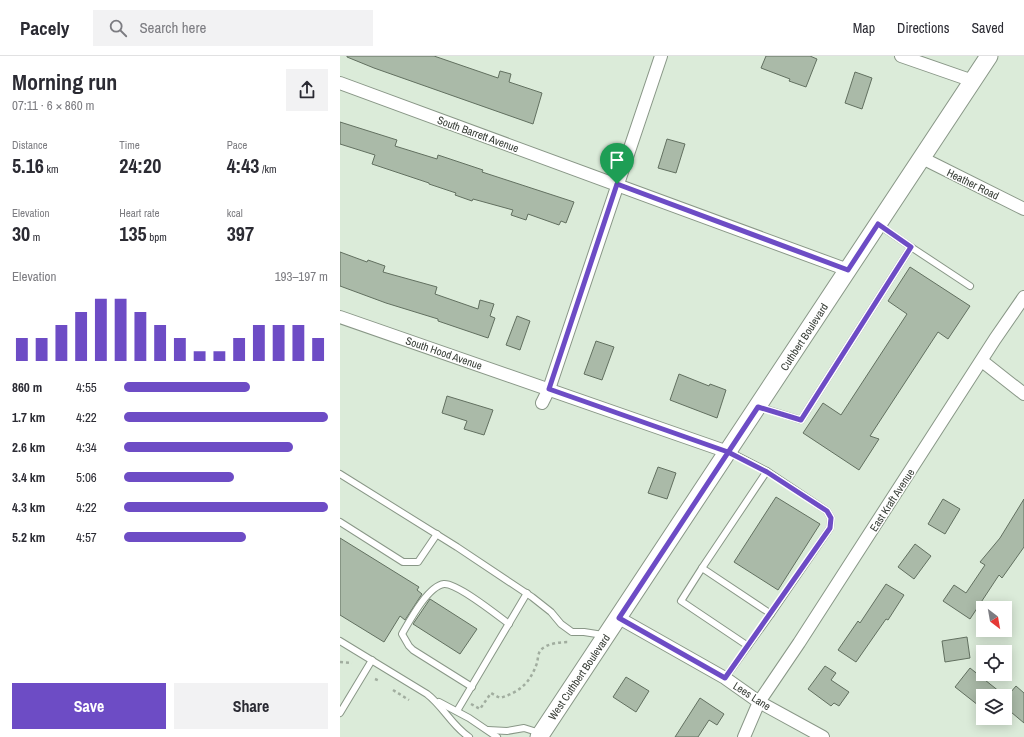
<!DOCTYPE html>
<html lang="en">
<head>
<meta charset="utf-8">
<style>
	body { margin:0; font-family:"Archivo Narrow",sans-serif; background:#f2f2f3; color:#2b2b33; height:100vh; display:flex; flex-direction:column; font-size:15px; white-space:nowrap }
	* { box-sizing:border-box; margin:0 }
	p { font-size:13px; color:#7c7c81 }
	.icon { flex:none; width:22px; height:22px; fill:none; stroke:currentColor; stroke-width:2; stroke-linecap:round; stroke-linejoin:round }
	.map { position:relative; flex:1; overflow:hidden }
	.details { display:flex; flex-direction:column; background:#fff; width:340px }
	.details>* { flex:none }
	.needle { width:26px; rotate:149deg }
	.controls { position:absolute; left:636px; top:545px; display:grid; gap:8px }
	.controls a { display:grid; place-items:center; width:36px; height:36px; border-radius:0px; background:#fff; box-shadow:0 2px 10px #0003; font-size:20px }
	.pin { position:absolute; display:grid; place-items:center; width:34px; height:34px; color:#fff; margin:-41px -17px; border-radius:50% 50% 50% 0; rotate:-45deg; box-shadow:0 0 4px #0007 }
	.pin .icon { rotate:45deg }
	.round { display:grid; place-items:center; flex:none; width:42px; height:42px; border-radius:0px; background:#f2f2f3 }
	.headline { display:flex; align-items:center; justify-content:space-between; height:68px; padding:0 12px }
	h1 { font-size:22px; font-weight:700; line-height:30px }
	.figures { display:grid; grid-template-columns:repeat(3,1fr); gap:6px; height:68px; padding:4px 12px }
	.figures div { display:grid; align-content:center }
	.figures b { font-size:20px; font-weight:700 }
	.figures small { font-size:11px; font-weight:400 }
	.figures p { font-size:11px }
	.chart { height:112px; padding:8px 12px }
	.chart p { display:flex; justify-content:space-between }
	.chart svg { width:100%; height:72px; margin-top:4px; stroke:#6d4cc5; stroke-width:6 }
	.cta { display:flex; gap:8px; margin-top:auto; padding:8px 12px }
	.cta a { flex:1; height:46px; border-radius:0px; background:#6d4cc5; color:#fff; font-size:16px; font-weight:700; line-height:46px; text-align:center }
	.cta a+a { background:#f2f2f3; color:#2b2b33 }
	ul { padding:0 12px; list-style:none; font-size:13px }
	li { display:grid; grid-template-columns:64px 48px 1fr; align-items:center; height:30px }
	li i { height:10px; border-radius:5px; background:#6d4cc5 }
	header { display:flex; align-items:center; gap:24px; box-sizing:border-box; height:56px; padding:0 20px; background:#fff; border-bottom:1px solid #e1e1e2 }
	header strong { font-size:19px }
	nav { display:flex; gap:22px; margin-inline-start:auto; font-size:14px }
	.search { width:280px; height:36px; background:#f2f2f3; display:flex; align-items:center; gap:10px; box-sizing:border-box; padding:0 14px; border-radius:0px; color:#7c7c81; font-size:15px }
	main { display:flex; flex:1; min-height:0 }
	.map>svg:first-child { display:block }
	.building { fill:#aabaa8; stroke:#627060 }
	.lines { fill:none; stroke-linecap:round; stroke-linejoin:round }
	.service-casing { stroke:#899787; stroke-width:8 }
	.minor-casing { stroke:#899787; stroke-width:14 }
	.secondary-casing { stroke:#899787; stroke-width:19 }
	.path { stroke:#a1ad9f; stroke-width:2.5; stroke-dasharray:3 3; stroke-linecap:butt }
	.service { stroke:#fff; stroke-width:6 }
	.minor { stroke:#fff; stroke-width:12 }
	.secondary { stroke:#fff; stroke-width:17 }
	.route-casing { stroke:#fff; stroke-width:8 }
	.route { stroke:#6d4cc5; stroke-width:5 }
	.labels { text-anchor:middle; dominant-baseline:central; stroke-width:3; stroke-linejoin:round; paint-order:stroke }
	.street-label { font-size:11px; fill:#373d36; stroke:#fff }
</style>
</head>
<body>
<header>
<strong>Pacely</strong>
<div class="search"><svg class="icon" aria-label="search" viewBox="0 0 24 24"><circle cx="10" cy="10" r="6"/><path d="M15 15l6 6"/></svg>Search here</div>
<nav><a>Map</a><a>Directions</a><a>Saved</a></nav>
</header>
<main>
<section class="details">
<div class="headline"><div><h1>Morning run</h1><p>07:11 · 6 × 860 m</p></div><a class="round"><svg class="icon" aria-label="share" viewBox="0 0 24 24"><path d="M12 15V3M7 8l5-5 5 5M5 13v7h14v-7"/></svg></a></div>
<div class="figures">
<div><p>Distance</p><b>5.16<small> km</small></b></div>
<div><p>Time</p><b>24:20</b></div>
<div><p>Pace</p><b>4:43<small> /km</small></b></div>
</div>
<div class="figures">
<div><p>Elevation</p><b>30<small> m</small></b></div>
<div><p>Heart rate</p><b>135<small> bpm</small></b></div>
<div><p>kcal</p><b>397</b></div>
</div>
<div class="chart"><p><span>Elevation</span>193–197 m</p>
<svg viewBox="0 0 160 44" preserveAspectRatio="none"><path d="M5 44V30M15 44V30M25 44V22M35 44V14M45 44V6M55 44V6M65 44V14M75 44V22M85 44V30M95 44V38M105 44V38M115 44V30M125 44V22M135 44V22M145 44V22M155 44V30"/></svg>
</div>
<ul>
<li><b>860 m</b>4:55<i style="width:62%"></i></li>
<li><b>1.7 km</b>4:22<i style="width:100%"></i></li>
<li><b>2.6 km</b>4:34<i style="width:83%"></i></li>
<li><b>3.4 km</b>5:06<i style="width:54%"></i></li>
<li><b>4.3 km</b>4:22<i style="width:100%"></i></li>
<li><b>5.2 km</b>4:57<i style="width:60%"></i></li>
</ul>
<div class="cta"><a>Save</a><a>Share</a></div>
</section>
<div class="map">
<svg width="684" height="681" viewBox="0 0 684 681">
	<rect width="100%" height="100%" fill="#dbebd9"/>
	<g class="building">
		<path d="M7 0H94L158 22 160 15 171 18 169 26 202 37 193 68 34 12 7 1Z"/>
		<path d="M426 0H470L477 3 466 31 449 25 450 23 421 12Z"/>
		<path d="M515 16 532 22 522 53 505 47Z"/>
		<path d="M0 66 57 84 55 90 97 103 98 99 143 114 142 116 234 146 226 167 221 165 219 169 188 158 186 164 171 159 173 154 133 143 132 145 115 139 116 137 89 128V127L32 108 35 99 0 88Z"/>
		<path d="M327 83 345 88 336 117 318 112Z"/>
		<path d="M0 196 27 206 28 204 45 210 43 216 97 231 95 238 138 253 140 244 154 248 150 260 155 262 148 282 98 265V263L46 247 0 230Z"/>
		<path d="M570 211 630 250 608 283 598 276 530 380 539 383 519 414 463 377 483 347 501 359 567 258 548 245Z"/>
		<path d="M177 260 190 265 180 294 166 289Z"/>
		<path d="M256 285 274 291 262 324 244 318Z"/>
		<path d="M339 318 369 330 370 328 386 334 377 362 330 344Z"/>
		<path d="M107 340 153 354 144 379 124 373 127 365 102 357Z"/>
		<path d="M318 411 336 417 327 443 308 437Z"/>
		<path d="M436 441 480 468 438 534 394 506Z"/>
		<path d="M603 443 620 453 605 478 588 468Z"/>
		<path d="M684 443V491L662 522 659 519 630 563 603 545 614 529 626 537 645 509 640 506 660 482Z"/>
		<path d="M0 482 79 531 77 534 82 538 65 564 60 560 44 586 0 559Z"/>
		<path d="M575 488 591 500 574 523 558 511Z"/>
		<path d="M546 528 564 539 548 564 546 563 516 606 498 594 518 565 520 567Z"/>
		<path d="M90 543 137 573 120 598 73 568Z"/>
		<path d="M627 581 630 602 605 606 602 585Z"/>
		<path d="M485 610 496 617 491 624 509 636 499 650 494 647 491 650 468 633Z"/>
		<path d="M630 612 665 640H643V653L615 631Z"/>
		<path d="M286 621 309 635 296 656 273 641Z"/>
		<path d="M676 630 684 637V667L665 651V643Z"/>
		<path d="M360 642 384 658 377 669 369 664 358 681H335Z"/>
	</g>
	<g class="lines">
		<defs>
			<g id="service">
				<path d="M571 191 630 230"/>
				<path d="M419 351 461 364 571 191 539 169"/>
				<path d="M427 415 487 455 491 462 490 472 431 558"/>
				<path d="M0 418 117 491 192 541 211 556 221 568 232 576H244L263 579"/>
				<path d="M0 466 63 506H78L97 478"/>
				<path d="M362 512 341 545 408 590"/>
				<path d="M0 585 87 638C103 650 112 670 129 681"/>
				<path d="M385 622 431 558 362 512 427 415 390 396"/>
				<path d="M132 631 73 594 69 590 62 578C70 564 88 530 104 528 117 527 157 559 169 568"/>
				<path d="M99 646 129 662 157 681"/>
				<path d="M117 655 187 537"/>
				<path d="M0 657 32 604"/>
				<path d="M148 674 167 675 184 672 200 677"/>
			</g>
			<g id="minor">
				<path d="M561 0 633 25"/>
				<path d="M0 27 508 214"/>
				<path d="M582 102 684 153"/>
				<path d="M0 261 388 396"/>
				<path d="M642 305 684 338"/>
				<path d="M202 347 209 333 321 0"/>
				<path d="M279 562 385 622 419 646 483 681"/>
				<path d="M404 681 419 646 459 587 655 283 684 241"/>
			</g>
			<path id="secondary" d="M199 681 649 0"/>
		</defs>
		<use href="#service" class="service-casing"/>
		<use href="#minor" class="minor-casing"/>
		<use href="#secondary" class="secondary-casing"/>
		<g class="path">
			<path d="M0 606 12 607"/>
			<path d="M35 623 40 625"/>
			<path d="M53 634 69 644"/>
			<path d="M131 648 140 653 151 637 160 642C180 636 190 627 197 607 198 603 198 598 200 595 206 587 221 586 230 586"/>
		</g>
		<use href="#service" class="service"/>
		<use href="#minor" class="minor"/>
		<use href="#secondary" class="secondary"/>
	</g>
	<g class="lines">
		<defs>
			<path id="route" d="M277 128 209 333 388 396 427 416 487 455 491 462 490 472 385 622 279 562 418 351 461 364 571 191 538 168 508 214 277 128"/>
		</defs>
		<use href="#route" class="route-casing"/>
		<use href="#route" class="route"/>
	</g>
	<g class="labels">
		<g class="street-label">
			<text transform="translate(138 78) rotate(20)">South Barrett Avenue</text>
			<text transform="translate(633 128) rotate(26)">Heather Road</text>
			<text transform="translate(464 281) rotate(-57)">Cuthbert Boulevard</text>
			<text transform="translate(104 297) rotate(19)">South Hood Avenue</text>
			<text transform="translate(552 444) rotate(-57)">East Kraft Avenue</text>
			<text transform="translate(239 621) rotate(-56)">West Cuthbert Boulevard</text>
			<text transform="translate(412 640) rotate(33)">Lees Lane</text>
		</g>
	</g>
</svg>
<div class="controls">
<a><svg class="needle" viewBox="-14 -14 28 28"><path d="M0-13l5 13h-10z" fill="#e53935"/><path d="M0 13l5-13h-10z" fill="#7c7c81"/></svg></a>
<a><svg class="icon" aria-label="locate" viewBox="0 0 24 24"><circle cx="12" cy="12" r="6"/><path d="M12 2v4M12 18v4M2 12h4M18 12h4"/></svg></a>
<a><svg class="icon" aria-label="layers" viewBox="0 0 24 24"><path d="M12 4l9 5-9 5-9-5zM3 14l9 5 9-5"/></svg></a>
</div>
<div class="pin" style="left:277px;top:128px;background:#1e9e55"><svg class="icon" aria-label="arrive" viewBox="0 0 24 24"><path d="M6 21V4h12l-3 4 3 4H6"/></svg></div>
</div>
</main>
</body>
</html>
